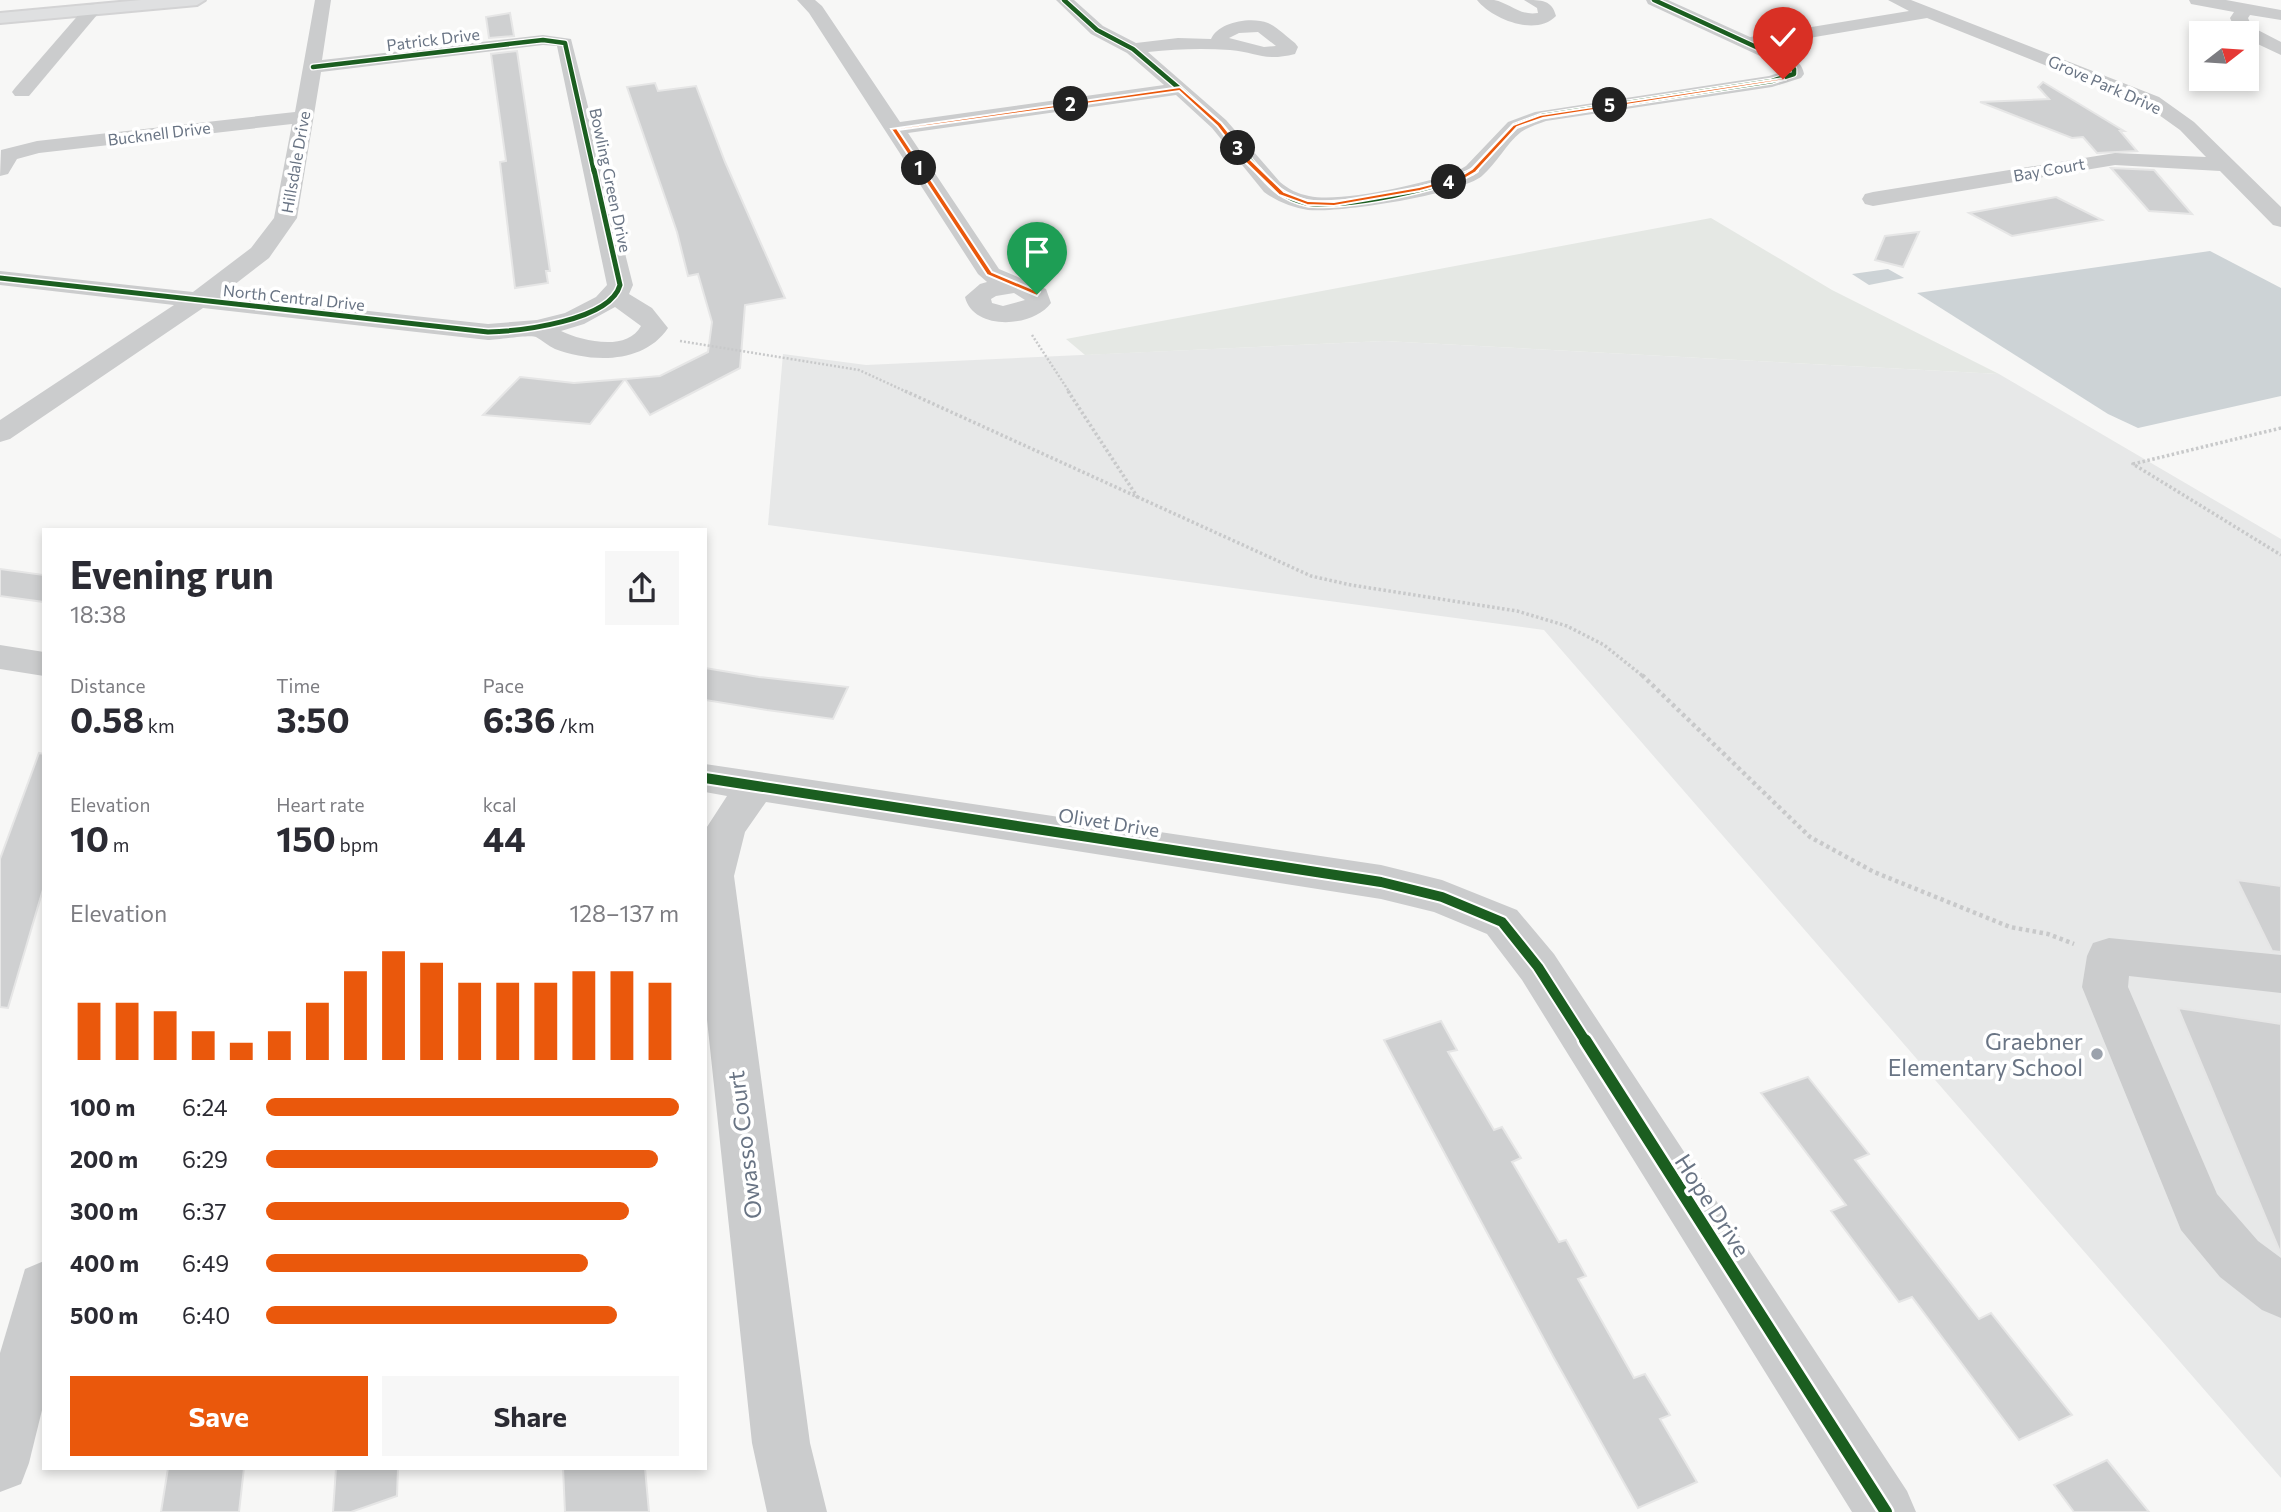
<!DOCTYPE html>
<html lang="en">
<head>
<meta charset="utf-8">
<style>
	body { margin:0; font-family:Commissioner,sans-serif; background:#f7f7f7; color:#2b2b33; height:100vh; display:flex; flex-direction:column; font-size:26px; white-space:nowrap }
	* { box-sizing:border-box; margin:0 }
	p { font-size:23px; color:#7c7c81 }
	.icon { flex:none; width:38px; height:38px; fill:none; stroke:currentColor; stroke-width:2; stroke-linecap:round; stroke-linejoin:round }
	.map { position:relative; flex:1; overflow:hidden }
	.side { position:absolute; left:42px; top:528px; width:665px; height:942px; display:flex; flex-direction:column; background:#fff; border-radius:0px; box-shadow:0 4px 10px #0003 }
	.side>* { flex:none }
	.needle { width:46px; rotate:73deg }
	.fabs { position:absolute; left:2189px; top:21px; display:grid; gap:14px }
	.fabs a { display:grid; place-items:center; width:70px; height:70px; border-radius:0px; background:#fff; box-shadow:0 4px 10px #0003; font-size:35px }
	.pin { position:absolute; display:grid; place-items:center; width:60px; height:60px; color:#fff; margin:-72px -30px; border-radius:50% 50% 50% 0; rotate:-45deg; box-shadow:0 0 7px #0007 }
	.pin .icon { rotate:45deg }
	.km { position:absolute; width:35px; height:35px; margin:-18px; border-radius:50%; background:#222; color:#fff; font-size:19px; line-height:35px; text-align:center }
	.round { display:grid; place-items:center; flex:none; width:74px; height:74px; border-radius:0px; background:#f7f7f7 }
	.overview { display:flex; align-items:center; justify-content:space-between; height:119px; padding:0 28px }
	h1 { font-size:38px; font-weight:700; line-height:52px }
	.metrics { display:grid; grid-template-columns:repeat(3,1fr); gap:10px; height:119px; padding:7px 28px }
	.metrics div { display:grid; align-content:center }
	.metrics b { font-size:35px; font-weight:700 }
	.metrics small { font-size:19px; font-weight:400 }
	.metrics p { font-size:19px }
	.chart { height:196px; padding:14px 28px }
	.chart p { display:flex; justify-content:space-between }
	.chart svg { width:100%; height:126px; margin-top:7px; stroke:#ea580c; stroke-width:6 }
	.action { display:flex; gap:14px; margin-top:auto; padding:14px 28px }
	.action a { flex:1; height:80px; border-radius:0px; background:#ea580c; color:#fff; font-size:28px; font-weight:700; line-height:80px; text-align:center }
	.action a+a { background:#f7f7f7; color:#2b2b33 }
	ul { padding:0 28px; list-style:none; font-size:23px }
	li { display:grid; grid-template-columns:112px 84px 1fr; align-items:center; height:52px }
	li i { height:18px; border-radius:9px; background:#ea580c }
	.map>svg:first-child { display:block }
	.built { fill:#e7e8e8 }
	.green { fill:#e5e8e4 }
	.water { fill:#cdd3d6 }
	.building { fill:#cfd0d1; stroke:#e6e6e6; stroke-width:2 }
	.lines { fill:none; stroke-linecap:round; stroke-linejoin:round }
	.major-casing { stroke:#d3d3d4; stroke-width:4 }
	.path-far2 { stroke:#c8c9ca; stroke-width:2.5; stroke-dasharray:2 2; stroke-linecap:butt }
	.path-far1 { stroke:#c8c9ca; stroke-width:3.5; stroke-dasharray:2.5 2.5; stroke-linecap:butt }
	.path { stroke:#c8c9ca; stroke-width:4.5; stroke-dasharray:3.5 3.5; stroke-linecap:butt }
	.minor { fill:#cbcccd; fill-rule:evenodd }
	.major { fill:#dfe0e1; fill-rule:evenodd }
	.cycleway-far3-casing { stroke:#fff; stroke-width:7 }
	.cycleway-far2-casing { stroke:#fff; stroke-width:8 }
	.cycleway-far1-casing { stroke:#fff; stroke-width:14 }
	.cycleway-casing { stroke:#fff; stroke-width:17 }
	.cycleway-far3 { stroke:#1b5e20; stroke-width:4.5 }
	.cycleway-far2 { stroke:#1b5e20; stroke-width:5 }
	.cycleway-far1 { stroke:#1b5e20; stroke-width:10 }
	.cycleway { stroke:#1b5e20; stroke-width:12 }
	.route { fill:#ea580c; stroke:#fff; stroke-width:2 }
	.poi-dot { fill:#9ba2ac; stroke:#fff; stroke-width:2.5 }
	.labels { text-anchor:middle; dominant-baseline:central; stroke-width:7; stroke-linejoin:round; paint-order:stroke }
	.far-street-label { font-size:16px; fill:#697484; stroke:#fff }
	.street-label { font-size:19px; fill:#697484; stroke:#fff }
	.near-poi-label { font-size:23px; fill:#697484; stroke:#fff; text-anchor:end }
	.near-street-label { font-size:23px; fill:#697484; stroke:#fff }
</style>
</head>
<body>
<div class="map">
<svg width="2281" height="1512" viewBox="0 0 2281 1512">
	<rect width="100%" height="100%" fill="#f7f7f6"/>
	<path class="built" d="M1384 341 1999 374 2281 539V1478L1544 630 768 525 783 354 866 365Z"/>
	<path class="green" d="M1711 218 1832 290 1999 374 1384 341 1085 355 1066 339Z"/>
	<g class="water">
		<path d="M2210 251 2281 288V396L2138 428 2108 414 1917 293Z"/>
		<path d="M1888 269 1904 278 1869 285 1852 274Z"/>
	</g>
	<g class="building">
		<path d="M510 13 514 36 489 38 486 17Z"/>
		<path d="M517 51 550 271H546L548 283 515 288 500 162 506 161 491 54Z"/>
		<path d="M2043 82 2124 131H2120L2137 151 2097 153 2083 137 2072 138 1980 102 2049 99 2038 87Z"/>
		<path d="M655 83 658 91 696 86 725 162 785 298 745 305 740 368 650 415 625 379 660 376 708 352 712 322 698 274 688 276 677 232 627 87Z"/>
		<path d="M2111 168 2154 170 2192 214 2149 211Z"/>
		<path d="M2056 197 2102 220 2012 236 1969 213Z"/>
		<path d="M1919 232 1903 267 1875 260 1885 236Z"/>
		<path d="M520 377 574 383 625 379 590 424 483 415Z"/>
		<path d="M0 569 44 575V602L0 596Z"/>
		<path d="M705 668 759 677 848 687 833 719 767 710 705 700Z"/>
		<path d="M39 753 44 754V886L8 1008 0 1007V859Z"/>
		<path d="M2237 880 2281 886V952L2272 951Z"/>
		<path d="M2178 1008 2281 1024V1254Z"/>
		<path d="M1441 1021 1457 1050 1448 1052 1494 1130 1502 1127 1521 1158 1512 1162 1559 1242 1566 1240 1586 1276 1578 1279 1634 1378 1645 1374 1670 1415 1660 1419 1697 1482 1638 1508 1553 1356 1384 1040Z"/>
		<path d="M1808 1077 1869 1154 1855 1160 1979 1319 1991 1313 2072 1415 2019 1440 1912 1297 1899 1302 1831 1211 1846 1205 1761 1093Z"/>
		<path d="M2107 1460 2149 1512H2074L2054 1485Z"/>
		<path d="M168 1468H244L239 1512H161Z"/>
		<path d="M336 1468H398L397 1496 351 1512H333Z"/>
		<path d="M563 1468H645L649 1512H565Z"/>
	</g>
	<g class="lines">
		<defs>
			<path id="major" d="M141 0H205L197 5 0 23V13Z"/>
		</defs>
		<use href="#major" class="major-casing"/>
		<g class="path-far2">
			<path d="M1032 335 1070 393"/>
			<path d="M680 341 859 370 909 393"/>
		</g>
		<g class="path-far1">
			<path d="M905 391 1311 576 1351 585 1517 611 1567 626 1604 645 1644 677"/>
			<path d="M1068 391 1138 498"/>
			<path d="M2281 428 2133 464 2281 555"/>
		</g>
		<path class="path" d="M1642 675 1810 837 1874 872 2010 927 2048 934 2074 944"/>
		<g class="minor">
			<path d="M315 0H331L322 60 543 35 571 39 633 285 629 294 652 308 668 328C644 364 592 363 555 349 548 346 542 340 536 337 531 334 497 340 488 340L203 308 10 439 0 442V420L174 305 0 285V271L193 292 251 248 274 218 292 124 39 153 17 159 8 174 0 176 1 150 37 141 295 112ZM543 45 557 46 607 285 596 297 565 313 537 320 488 324 221 295 269 258 297 218 321 72ZM615 307 641 326C627 352 582 341 561 331L584 324Z"/>
			<path d="M797 0H815L822 6 900 122 1164 85 1127 53 1091 34 1056 0H1074L1103 26 1136 43 1178 38 1211 39C1218 22 1251 16 1268 23 1277 27 1287 37 1295 43L1298 47 1295 54C1263 62 1257 52 1230 50 1202 48 1176 49 1148 52L1226 120 1280 182C1288 189 1298 194 1309 196 1342 203 1421 184 1454 173L1466 166 1508 122 1535 112 1769 76 1785 71 1773 62 1648 4 1646 0H1668L1750 37 1909 11 1888 0H1911L2159 97 2194 122 2281 207V227L2273 225 2220 171 2115 165 1873 206 1865 204 1862 199 1865 194 1873 192 2115 153 2206 157 2180 130 2145 105 1927 18 1767 45C1780 51 1802 58 1804 74L1801 78 1772 87 1546 121C1538 124 1528 127 1521 132 1506 144 1497 163 1482 176 1458 195 1340 213 1308 210 1293 208 1276 201 1264 192L1212 128 1176 95 908 133 999 269 1046 289 1051 303C1033 328 973 331 965 297L980 284 987 282 978 274 809 13ZM1258 32 1276 46 1264 47 1229 38 1239 33ZM1014 293 1025 300 1003 306 992 303 991 299 996 296Z"/>
			<path d="M1477 0C1482 0 1489 0 1494 0 1510 3 1519 16 1538 13L1537 8 1524 0C1542 0 1552 0 1556 16 1536 37 1492 19 1477 0Z"/>
			<path d="M2189 0H2226L2281 10V20L2250 15 2248 18 2252 27 2281 42V55L2247 39V33H2237L2230 18 2234 12 2191 4Z"/>
			<path d="M93 4 102 9 29 96H15L12 92 15 88 87 5Z"/>
			<path d="M0 645 44 652V676L0 669Z"/>
			<path d="M705 764 1381 865 1442 880 1517 910 1554 954 1907 1491 1916 1512H1852L1522 980 1487 934 1434 912 1381 899 766 802 745 832 734 876 810 1443 827 1512H767L752 1443 705 1001V830L727 796 705 792Z"/>
			<path d="M2109 938 2281 955V993L2129 976 2128 987 2217 1194 2258 1241 2281 1258V1318L2262 1310 2220 1277 2181 1230 2082 987 2087 956 2093 943Z"/>
			<path d="M44 1261V1402L29 1463 21 1484 0 1492V1353L25 1269Z"/>
		</g>
		<use href="#major" class="major"/>
		<defs>
			<g id="cycleway-far3">
				<path d="M1064 0 1097 30 1133 49 1180 89 1219 124 1260 172"/>
				<path d="M313 67 543 40 565 43 594 172"/>
				<path d="M1472 172 1515 126 1542 116 1772 81 1794 74V69L1780 58 1654 0"/>
			</g>
			<g id="cycleway-far2">
				<path d="M1258 170C1272 187 1284 198 1306 203 1339 210 1447 188 1475 170"/>
				<path d="M0 278 488 332C520 331 610 321 620 285L594 170"/>
			</g>
			<path id="cycleway-far1" d="M705 778 1381 882 1442 897 1502 922 1538 967 1586 1042"/>
			<path id="cycleway" d="M1585 1040 1886 1512"/>
		</defs>
		<use href="#cycleway-far3" class="cycleway-far3-casing"/>
		<use href="#cycleway-far2" class="cycleway-far2-casing"/>
		<use href="#cycleway-far1" class="cycleway-far1-casing"/>
		<use href="#cycleway" class="cycleway-casing"/>
		<use href="#cycleway-far3" class="cycleway-far3"/>
		<use href="#cycleway-far2" class="cycleway-far2"/>
		<use href="#cycleway-far1" class="cycleway-far1"/>
		<use href="#cycleway" class="cycleway"/>
	</g>
	<path class="route" d="M1783 78 1785 80 1543 118 1517 127 1476 172 1464 179 1420 191 1334 206 1307 205 1279 195 1244 161 1217 126 1179 91 898 130 992 272 1040 292 1037 296 987 275 891 129 1180 87 1221 123 1249 158 1284 192 1308 201 1334 202 1419 187 1459 177 1472 169 1513 125 1540 115Z"/>
	<circle class="poi-dot" cx="2097" cy="1054" r="7"/>
	<g class="labels">
		<g class="far-street-label">
			<text transform="translate(433 39) rotate(-7)">Patrick Drive</text>
			<text transform="translate(2105 84) rotate(24)">Grove Park Drive</text>
			<text transform="translate(159 133) rotate(-7)">Bucknell Drive</text>
			<text transform="translate(295 162) rotate(-80)">Hillsdale Drive</text>
			<text transform="translate(2049 169) rotate(-10)">Bay Court</text>
			<text transform="translate(611 180) rotate(78)">Bowling Green Drive</text>
			<text transform="translate(294 297) rotate(6)">North Central Drive</text>
		</g>
		<g class="street-label">
			<text transform="translate(1109 822) rotate(9)">Olivet Drive</text>
		</g>
		<g class="near-poi-label">
			<text x="2083" y="1041">Graebner<tspan x="2083" dy="26">Elementary School</tspan></text>
		</g>
		<g class="near-street-label">
			<text transform="translate(744 1145) rotate(-97)">Owasso Court</text>
			<text transform="translate(1713 1205) rotate(57)">Hope Drive</text>
		</g>
	</g>
</svg>
<div class="fabs">
<a><svg class="needle" viewBox="-14 -14 28 28"><path d="M0-13l5 13h-10z" fill="#e53935"/><path d="M0 13l5-13h-10z" fill="#7c7c81"/></svg></a>
</div>
<div class="pin" style="left:1037px;top:294px;background:#1e9e55"><svg class="icon" aria-label="arrive" viewBox="0 0 24 24"><path d="M6 21V4h12l-3 4 3 4H6"/></svg></div>
<div class="pin" style="left:1783px;top:79px;background:#d93025"><svg class="icon" aria-label="check" viewBox="0 0 24 24"><path d="M5 12l5 5 9-10"/></svg></div>
<b class="km" style="left:919px;top:168px">1</b>
<b class="km" style="left:1071px;top:104px">2</b>
<b class="km" style="left:1238px;top:148px">3</b>
<b class="km" style="left:1449px;top:182px">4</b>
<b class="km" style="left:1610px;top:105px">5</b>
<section class="side">
<div class="overview"><div><h1>Evening run</h1><p>18:38</p></div><a class="round"><svg class="icon" aria-label="share" viewBox="0 0 24 24"><path d="M12 15V3M7 8l5-5 5 5M5 13v7h14v-7"/></svg></a></div>
<div class="metrics">
<div><p>Distance</p><b>0.58<small> km</small></b></div>
<div><p>Time</p><b>3:50</b></div>
<div><p>Pace</p><b>6:36<small> /km</small></b></div>
</div>
<div class="metrics">
<div><p>Elevation</p><b>10<small> m</small></b></div>
<div><p>Heart rate</p><b>150<small> bpm</small></b></div>
<div><p>kcal</p><b>44</b></div>
</div>
<div class="chart"><p><span>Elevation</span>128–137 m</p>
<svg viewBox="0 0 160 44" preserveAspectRatio="none"><path d="M5 44V24M15 44V24M25 44V27M35 44V34M45 44V38M55 44V34M65 44V24M75 44V13M85 44V6M95 44V10M105 44V17M115 44V17M125 44V17M135 44V13M145 44V13M155 44V17"/></svg>
</div>
<ul>
<li><b>100 m</b>6:24<i style="width:100%"></i></li>
<li><b>200 m</b>6:29<i style="width:95%"></i></li>
<li><b>300 m</b>6:37<i style="width:88%"></i></li>
<li><b>400 m</b>6:49<i style="width:78%"></i></li>
<li><b>500 m</b>6:40<i style="width:85%"></i></li>
</ul>
<div class="action"><a>Save</a><a>Share</a></div>
</section>
</div>
</body>
</html>
